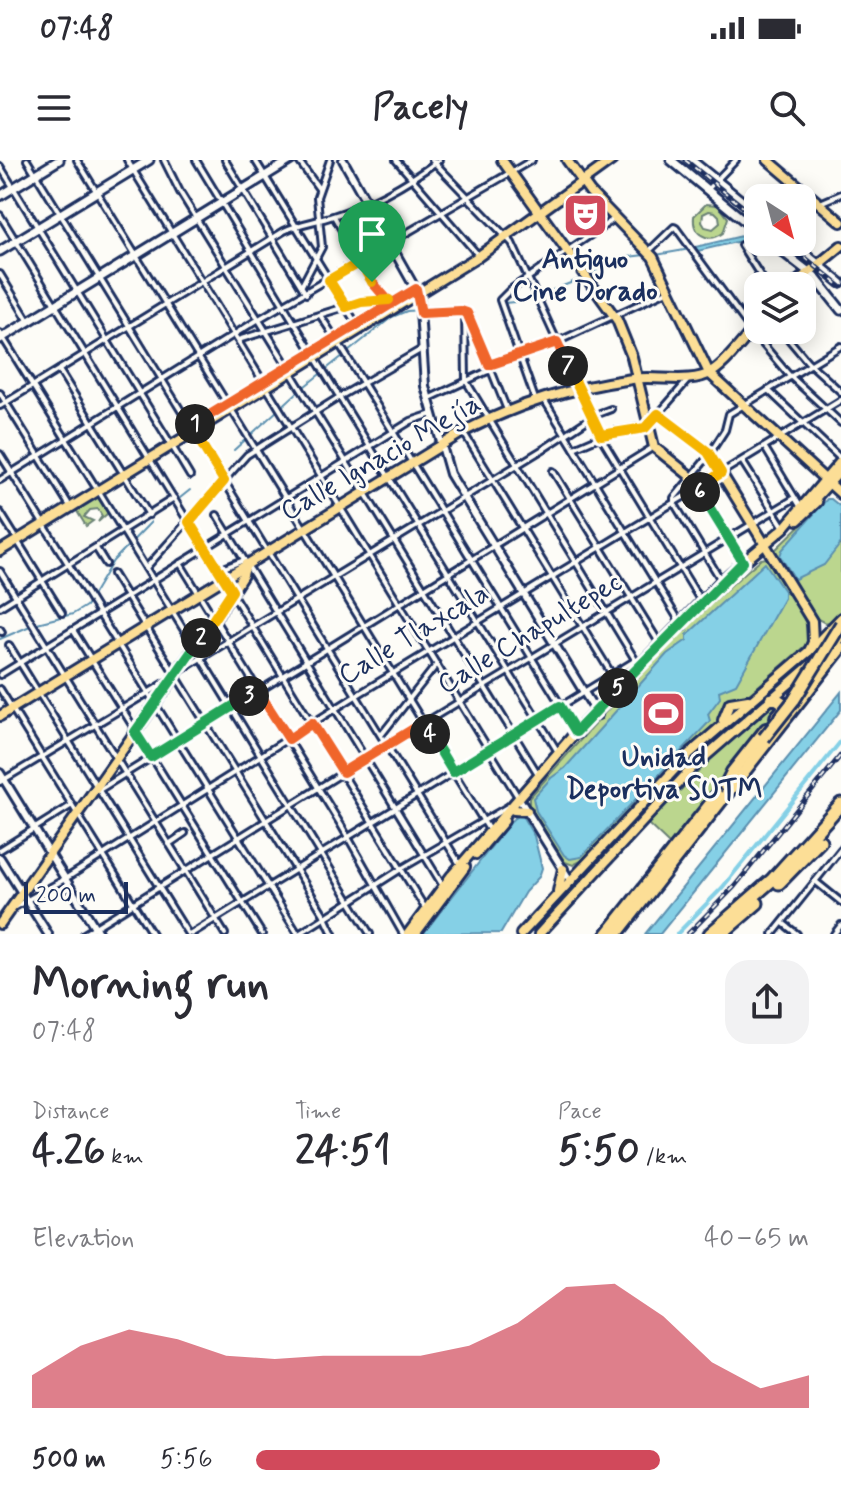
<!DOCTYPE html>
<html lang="en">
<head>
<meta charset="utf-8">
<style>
	body { margin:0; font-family:Mynerve,sans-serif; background:#f2f2f3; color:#2b2b33; height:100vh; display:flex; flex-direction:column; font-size:30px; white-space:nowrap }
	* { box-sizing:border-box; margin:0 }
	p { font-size:26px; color:#7c7c81 }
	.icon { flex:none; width:44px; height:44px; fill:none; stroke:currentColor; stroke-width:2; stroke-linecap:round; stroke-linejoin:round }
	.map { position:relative; height:774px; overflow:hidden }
	.sheet { display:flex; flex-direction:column; background:#fff; flex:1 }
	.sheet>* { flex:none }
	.needle { width:52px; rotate:144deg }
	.fabs { position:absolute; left:744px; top:24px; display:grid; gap:16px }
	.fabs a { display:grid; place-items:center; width:72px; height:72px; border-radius:16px; background:#fff; box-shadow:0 4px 20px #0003; font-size:40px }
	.scale { position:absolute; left:24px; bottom:20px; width:104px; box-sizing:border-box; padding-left:8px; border:4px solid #1b2f5e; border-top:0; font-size:22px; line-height:28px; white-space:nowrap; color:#1b2f5e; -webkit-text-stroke:6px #fdfcf7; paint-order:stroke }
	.pin { position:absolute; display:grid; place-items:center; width:68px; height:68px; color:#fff; margin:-82px -34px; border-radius:50% 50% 50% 0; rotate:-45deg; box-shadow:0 0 8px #0007 }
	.pin .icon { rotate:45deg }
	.km { position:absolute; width:40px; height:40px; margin:-20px; border-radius:50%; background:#222; color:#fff; font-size:22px; line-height:40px; text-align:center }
	.round { display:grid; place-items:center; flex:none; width:84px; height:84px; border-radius:24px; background:#f2f2f3 }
	.headline { display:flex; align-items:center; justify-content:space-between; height:136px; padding:0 32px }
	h1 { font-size:44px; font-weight:700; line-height:60px }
	.figures { display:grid; grid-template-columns:repeat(3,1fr); gap:12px; height:136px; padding:8px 32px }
	.figures div { display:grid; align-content:center }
	.figures b { font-size:40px; font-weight:700 }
	.figures small { font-size:22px; font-weight:400 }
	.figures p { font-size:22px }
	.chart { height:224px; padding:16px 32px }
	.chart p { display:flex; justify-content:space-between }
	.chart svg { width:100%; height:144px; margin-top:8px; fill:#d1495b; opacity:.7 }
	ul { padding:0 32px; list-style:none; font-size:26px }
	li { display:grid; grid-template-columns:128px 96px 1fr; align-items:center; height:60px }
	li i { height:20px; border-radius:10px; background:#d1495b }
	.status { display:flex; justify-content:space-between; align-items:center; height:56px; padding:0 40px; background:#fff; direction:ltr }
	.status svg { height:22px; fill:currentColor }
	header { display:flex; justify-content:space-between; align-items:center; height:104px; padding:0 32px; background:#fff; font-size:36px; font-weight:700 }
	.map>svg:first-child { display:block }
	.green { fill:#bbd68e; stroke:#6b8276; stroke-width:2; fill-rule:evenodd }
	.water { fill:#85d0e6; stroke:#5b90b0; stroke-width:2 }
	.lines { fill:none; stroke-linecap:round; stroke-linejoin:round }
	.stream { stroke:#5b90b0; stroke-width:2 }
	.canal { stroke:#85d0e6; stroke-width:4 }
	.minor-casing { stroke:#1b2f5e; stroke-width:10 }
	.tertiary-casing { stroke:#1b2f5e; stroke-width:12 }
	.secondary-casing { stroke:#1b2f5e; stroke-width:13 }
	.primary-casing { stroke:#1b2f5e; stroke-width:14 }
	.trunk-casing { stroke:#1b2f5e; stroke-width:16 }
	.motorway-casing { stroke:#1b2f5e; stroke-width:17 }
	.minor { stroke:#fdfcf7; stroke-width:4 }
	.tertiary { stroke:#fdfcf7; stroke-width:6 }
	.secondary { stroke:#fdfcf7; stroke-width:7 }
	.primary { stroke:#fcde96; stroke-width:8 }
	.trunk { stroke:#fcde96; stroke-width:10 }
	.motorway { stroke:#fcde96; stroke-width:11 }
	.rail-casing { stroke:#1b2f5e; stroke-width:5 }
	.rail { stroke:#fdfcf7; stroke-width:2; stroke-dasharray:6; stroke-linecap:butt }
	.trunk-bridge-casing { stroke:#1b2f5e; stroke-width:16; stroke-linecap:butt }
	.trunk-bridge { stroke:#fcde96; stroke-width:10 }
	.split-1-casing { stroke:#fff; stroke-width:16 }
	.split-2-casing { stroke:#fff; stroke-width:16 }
	.split-3-casing { stroke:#fff; stroke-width:16 }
	.split-4-casing { stroke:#fff; stroke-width:16 }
	.split-5-casing { stroke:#fff; stroke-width:16 }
	.split-6-casing { stroke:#fff; stroke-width:16 }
	.split-7-casing { stroke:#fff; stroke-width:16 }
	.split-8-casing { stroke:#fff; stroke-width:16 }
	.split-9-casing { stroke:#fff; stroke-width:16 }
	.split-1 { stroke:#f0652b; stroke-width:10 }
	.split-2 { stroke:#f5b400; stroke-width:10 }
	.split-3 { stroke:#22a559; stroke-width:10 }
	.split-4 { stroke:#f0652b; stroke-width:10 }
	.split-5 { stroke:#22a559; stroke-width:10 }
	.split-6 { stroke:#22a559; stroke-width:10 }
	.split-7 { stroke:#f5b400; stroke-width:10 }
	.split-8 { stroke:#f0652b; stroke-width:10 }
	.split-9 { stroke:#f5b400; stroke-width:10 }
	.labels { text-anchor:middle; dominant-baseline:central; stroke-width:6; stroke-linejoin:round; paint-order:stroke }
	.poi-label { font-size:28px; font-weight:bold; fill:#1b2f5e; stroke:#fdfcf7 }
	.street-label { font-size:28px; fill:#1b2f5e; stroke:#fdfcf7 }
</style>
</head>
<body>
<div class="status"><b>07:48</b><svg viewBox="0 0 49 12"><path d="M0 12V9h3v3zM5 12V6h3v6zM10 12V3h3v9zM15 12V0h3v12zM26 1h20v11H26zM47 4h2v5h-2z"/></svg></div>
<header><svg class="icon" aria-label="menu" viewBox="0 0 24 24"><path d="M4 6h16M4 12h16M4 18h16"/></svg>Pacely<svg class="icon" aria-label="search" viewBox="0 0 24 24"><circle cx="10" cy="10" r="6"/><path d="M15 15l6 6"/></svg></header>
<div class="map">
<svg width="841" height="774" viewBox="0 0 841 774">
	<rect width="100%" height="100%" fill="#fdfcf7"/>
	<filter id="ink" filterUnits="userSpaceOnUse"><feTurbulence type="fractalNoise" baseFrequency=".0125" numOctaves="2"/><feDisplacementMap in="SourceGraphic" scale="16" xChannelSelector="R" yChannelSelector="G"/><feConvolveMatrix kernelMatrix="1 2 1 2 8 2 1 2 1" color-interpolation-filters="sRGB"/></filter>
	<g filter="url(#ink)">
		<g class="green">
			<path d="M706 44 718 45 728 58 723 73C708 84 692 74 694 56ZM709 51 715 52 719 56 720 63 713 69 705 67 702 62 703 54Z"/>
			<path d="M96 335 108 353 98 362 102 356 98 349 90 350 84 357 93 361 86 366 75 348Z"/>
			<path d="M813 353 841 376V452L832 461 825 463 814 457 774 391Z"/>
			<path d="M766 398C780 413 815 465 807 484L748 535 733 537 723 545 717 562 680 595 583 700 573 705 565 702 529 645V638C601 556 677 469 761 399Z"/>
			<path d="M777 542 779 549 670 685 648 664 725 584Z"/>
		</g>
		<g class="water">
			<path d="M754 73 758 77 698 91 695 87Z"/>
			<path d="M827 339H831L841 347V383L824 405 795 419 780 396 782 390Z"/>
			<path d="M765 403 784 431V438L736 524 719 531 720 538 708 554 710 561 581 697 570 699 564 695 536 651 533 638 551 618 565 608 667 494 687 480V475Z"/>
			<path d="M841 532V550L660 774H645Z"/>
			<path d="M521 654 534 676 542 708 539 717 525 732 501 773 423 774 513 659Z"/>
		</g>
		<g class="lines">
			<g class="stream">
				<path d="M656 95 696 88"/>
				<path d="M588 115 619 98 645 95"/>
				<path d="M504 143 525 141 583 118"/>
				<path d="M234 290 300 230 392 157 407 151 460 147"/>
				<path d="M180 338 190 330"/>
				<path d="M0 479 37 463 73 454 86 446 113 401 151 362"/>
			</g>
			<path class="canal" d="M677 774 722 728 841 581"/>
			<defs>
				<g id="minor">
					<path d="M27 0 459 703"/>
					<path d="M77 0 228 245"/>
					<path d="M127 0 518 637"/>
					<path d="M164 0 180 32 288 207"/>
					<path d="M196 0 312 192"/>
					<path d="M225 0 306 134"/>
					<path d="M255 0 357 165"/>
					<path d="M298 0 319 29"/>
					<path d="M396 0 478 95"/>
					<path d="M432 0 512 83 602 279 700 440"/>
					<path d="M0 6 169 281"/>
					<path d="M707 30 736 0"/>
					<path d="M820 43 841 34"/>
					<path d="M0 55 147 295"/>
					<path d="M334 56 368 117 389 140"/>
					<path d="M741 85 767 126"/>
					<path d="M649 91 674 67 676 68 751 170 788 214 841 263"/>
					<path d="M0 114 28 160"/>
					<path d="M302 125 322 87 317 37 330 0"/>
					<path d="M465 151 466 221 636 501"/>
					<path d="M465 151 469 155 507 250"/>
					<path d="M421 153 465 151"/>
					<path d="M320 155 335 178"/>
					<path d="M781 170 807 201 841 232"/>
					<path d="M0 173 95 326"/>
					<path d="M238 180 361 142 389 140 391 144"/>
					<path d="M338 182 579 575"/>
					<path d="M316 199 558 592"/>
					<path d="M489 205 557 182 667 131"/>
					<path d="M59 210 121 310"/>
					<path d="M290 211 538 614"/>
					<path d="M768 230 841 299"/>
					<path d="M0 233 68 343"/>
					<path d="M428 239 490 210"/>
					<path d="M535 239 500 140 510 130 614 59"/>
					<path d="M545 241 683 467"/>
					<path d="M0 246 284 71C300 63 316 62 333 56 370 44 408 23 439 0"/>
					<path d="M231 249 489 670"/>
					<path d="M658 254 708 292 721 313 841 240"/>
					<path d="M464 273 619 526"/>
					<path d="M172 286 190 316"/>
					<path d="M574 288 611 272 648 266 689 219"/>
					<path d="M765 288 800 346"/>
					<path d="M0 294 298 774"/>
					<path d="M149 298 425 748"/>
					<path d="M742 301 783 366"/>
					<path d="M553 311 660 484"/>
					<path d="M125 316 149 355"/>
					<path d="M0 320 259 159 532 0"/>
					<path d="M98 330 370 774"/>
					<path d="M0 352 15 376"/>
					<path d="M217 355 443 726"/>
					<path d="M18 382 62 453"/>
					<path d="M96 388 106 404"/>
					<path d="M180 403 341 665 403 774"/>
					<path d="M146 408 247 295 341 236 422 189"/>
					<path d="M219 410 244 400"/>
					<path d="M0 411 225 774"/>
					<path d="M113 414 323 753 333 774"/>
					<path d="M721 420 674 343V338L707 298 725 270 729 254 841 186"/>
					<path d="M0 447 174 338"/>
					<path d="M0 469 2 472"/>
					<path d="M73 470 262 774"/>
					<path d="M9 485 188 774"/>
					<path d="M183 509 545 288 595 255 611 249"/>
					<path d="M0 515 411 261 432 254"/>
					<path d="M0 529 152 774"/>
					<path d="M382 574 437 504"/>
					<path d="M0 622 168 521"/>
					<path d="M99 630 652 288"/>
					<path d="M169 684 185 673"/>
					<path d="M0 690 72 645"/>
					<path d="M815 721 841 742"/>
					<path d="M13 748 65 719 354 537 698 328 743 402"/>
					<path d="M783 763 797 774"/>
					<path d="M84 774 365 599 795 338"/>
					<path d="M191 774 636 500"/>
					<path d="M299 774 401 709 509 646"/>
					<path d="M773 774 841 689"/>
					<path d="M834 774 841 765"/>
				</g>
				<g id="tertiary">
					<path d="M343 0 419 135 425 226 450 314 598 555"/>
					<path d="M0 613 99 774"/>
					<path d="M518 637 571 722"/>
					<path d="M0 698 48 774"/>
				</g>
				<g id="secondary">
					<path d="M671 0 758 72"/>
					<path d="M691 0 758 54"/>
					<path d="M0 36 59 0"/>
					<path d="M770 82 814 116 841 150"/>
					<path d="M791 82 841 123"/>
					<path d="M0 91 149 0"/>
					<path d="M0 179 291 0"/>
				</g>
				<g id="primary">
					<path d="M502 0 617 160 632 197 654 287 689 315 698 328 721 313 812 461 813 482 809 491"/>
					<path d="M567 0 590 32 653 97 709 213 841 334"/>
					<path d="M768 0 841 62"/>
					<path d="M792 126 841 86"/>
					<path d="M810 344 841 310"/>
					<path d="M798 360 817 342"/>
					<path d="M0 391 479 96 612 0"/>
					<path d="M828 491 841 477"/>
					<path d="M0 556 463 272C519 243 570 228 632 219 656 215 690 225 712 212 727 203 746 177 758 163"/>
					<path d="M723 560 730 543 748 540"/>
					<path d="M514 650 527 651"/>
					<path d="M476 694 504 661"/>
					<path d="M558 731 563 709"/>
					<path d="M0 764 214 460 243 415 246 404"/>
					<path d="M408 774 452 715 576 572 721 421 784 368 841 301"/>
					<path d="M415 774 465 707"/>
					<path d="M521 774 689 594 809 491 841 458"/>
					<path d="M539 774 692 608 814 502"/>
				</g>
				<g id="trunk">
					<path d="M771 539H777L783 543V549L776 557"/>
					<path d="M725 626 732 612 766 569"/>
					<path d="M607 774 717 635"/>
					<path d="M617 774 841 488"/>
				</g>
				<g id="motorway">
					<path d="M779 723 820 681"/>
					<path d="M710 774 772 720 841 644"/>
					<path d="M721 774 757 743"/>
				</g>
			</defs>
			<use href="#minor" class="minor-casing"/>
			<use href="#tertiary" class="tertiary-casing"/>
			<use href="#secondary" class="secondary-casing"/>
			<use href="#primary" class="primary-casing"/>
			<use href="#trunk" class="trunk-casing"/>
			<use href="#motorway" class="motorway-casing"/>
			<use href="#minor" class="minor"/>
			<use href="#tertiary" class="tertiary"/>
			<use href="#secondary" class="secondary"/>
			<use href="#primary" class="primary"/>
			<use href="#trunk" class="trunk"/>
			<use href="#motorway" class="motorway"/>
			<defs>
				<g id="rail">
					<path d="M685 0 758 59"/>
					<path d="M786 82 841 127"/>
					<path d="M688 774 734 727 841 595"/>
				</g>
			</defs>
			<use href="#rail" class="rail-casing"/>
			<use href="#rail" class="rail"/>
			<defs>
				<path id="trunk-bridge" d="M764 578 794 540 841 464"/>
			</defs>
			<use href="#trunk-bridge" class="trunk-bridge-casing"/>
			<use href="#trunk-bridge" class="trunk-bridge"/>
		</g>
	</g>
	<g class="lines" filter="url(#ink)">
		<defs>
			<path id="split-1" d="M195 264 391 144 372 122"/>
			<path id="split-2" d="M195 264 191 267 224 321 189 362 232 431 201 478"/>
			<path id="split-3" d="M201 478 135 572 151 597 249 536"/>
			<path id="split-4" d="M249 536 258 531 289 579 312 563 343 612 423 563 430 574"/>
			<path id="split-5" d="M430 574 453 612 560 546 576 572 618 528"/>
			<path id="split-6" d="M618 528 743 402 700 332"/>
			<path id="split-7" d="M568 206 601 275 645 268 658 254 708 292 721 313 698 328 700 332"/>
			<path id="split-8" d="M389 140 391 144 416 129 421 153 461 151 467 153 489 205 557 182 568 206"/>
			<path id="split-9" d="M372 122 360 102 329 120 346 147 361 142 389 140"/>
		</defs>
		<use href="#split-1" class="split-1-casing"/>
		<use href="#split-2" class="split-2-casing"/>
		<use href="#split-3" class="split-3-casing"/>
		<use href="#split-4" class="split-4-casing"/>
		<use href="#split-5" class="split-5-casing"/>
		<use href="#split-6" class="split-6-casing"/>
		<use href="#split-7" class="split-7-casing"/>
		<use href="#split-8" class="split-8-casing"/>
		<use href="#split-9" class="split-9-casing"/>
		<use href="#split-1" class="split-1"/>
		<use href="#split-2" class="split-2"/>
		<use href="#split-3" class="split-3"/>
		<use href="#split-4" class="split-4"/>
		<use href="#split-5" class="split-5"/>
		<use href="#split-6" class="split-6"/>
		<use href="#split-7" class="split-7"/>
		<use href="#split-8" class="split-8"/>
		<use href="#split-9" class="split-9"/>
	</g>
	<defs>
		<symbol id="theatre-square" viewBox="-11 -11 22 22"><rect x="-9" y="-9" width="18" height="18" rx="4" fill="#d1495b" stroke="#fdfcf7"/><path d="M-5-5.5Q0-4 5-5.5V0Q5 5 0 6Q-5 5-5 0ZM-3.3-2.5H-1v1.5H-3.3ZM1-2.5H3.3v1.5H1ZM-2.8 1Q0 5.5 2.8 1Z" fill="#fff"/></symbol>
		<symbol id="stadium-square" viewBox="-11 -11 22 22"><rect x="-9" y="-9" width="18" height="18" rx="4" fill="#d1495b" stroke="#fdfcf7"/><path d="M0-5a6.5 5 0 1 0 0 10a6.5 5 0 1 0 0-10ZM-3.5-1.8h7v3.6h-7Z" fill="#fff"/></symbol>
	</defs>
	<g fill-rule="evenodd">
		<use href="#theatre-square" x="560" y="30" width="51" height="51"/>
		<use href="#stadium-square" x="638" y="528" width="51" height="51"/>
	</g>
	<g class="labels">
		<g class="poi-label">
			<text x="585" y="100">Antiguo<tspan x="585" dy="32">Cine Dorado</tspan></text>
			<text x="664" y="598">Unidad<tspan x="664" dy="32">Deportiva SUTM</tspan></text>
		</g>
		<g class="street-label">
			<text transform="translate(381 298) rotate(-30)">Calle Ignacio Mejía</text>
			<text transform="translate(530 474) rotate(-31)">Calle Chapultepec</text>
			<text transform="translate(414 475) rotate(-31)">Calle Tlaxcala</text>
		</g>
	</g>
</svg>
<div class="fabs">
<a><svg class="needle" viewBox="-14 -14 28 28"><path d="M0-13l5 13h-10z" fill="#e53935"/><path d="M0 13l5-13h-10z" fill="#7c7c81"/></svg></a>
<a><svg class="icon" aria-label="layers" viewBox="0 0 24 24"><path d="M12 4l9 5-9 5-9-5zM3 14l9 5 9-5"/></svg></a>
</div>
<div class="scale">200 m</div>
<div class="pin" style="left:372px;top:122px;background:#1e9e55"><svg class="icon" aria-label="arrive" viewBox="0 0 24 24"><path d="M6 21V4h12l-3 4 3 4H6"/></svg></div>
<b class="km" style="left:195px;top:264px">1</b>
<b class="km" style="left:201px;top:478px">2</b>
<b class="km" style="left:249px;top:536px">3</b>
<b class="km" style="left:430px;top:574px">4</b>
<b class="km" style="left:618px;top:528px">5</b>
<b class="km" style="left:700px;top:332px">6</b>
<b class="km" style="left:568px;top:206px">7</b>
</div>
<section class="sheet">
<div class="headline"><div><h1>Morning run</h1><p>07:48</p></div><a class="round"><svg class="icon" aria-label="share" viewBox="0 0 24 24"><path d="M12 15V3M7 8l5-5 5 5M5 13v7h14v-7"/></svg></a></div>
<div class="figures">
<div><p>Distance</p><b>4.26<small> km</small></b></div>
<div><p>Time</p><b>24:51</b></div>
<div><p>Pace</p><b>5:50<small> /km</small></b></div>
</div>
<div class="chart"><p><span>Elevation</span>40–65 m</p>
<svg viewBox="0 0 160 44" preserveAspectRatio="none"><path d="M0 44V34L10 25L20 20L30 23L40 28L50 29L60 28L70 28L80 28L90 25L100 18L110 7L120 6L130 16L140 30L150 38L160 34V44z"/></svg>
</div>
<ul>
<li><b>500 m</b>5:56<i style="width:73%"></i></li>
</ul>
</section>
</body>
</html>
